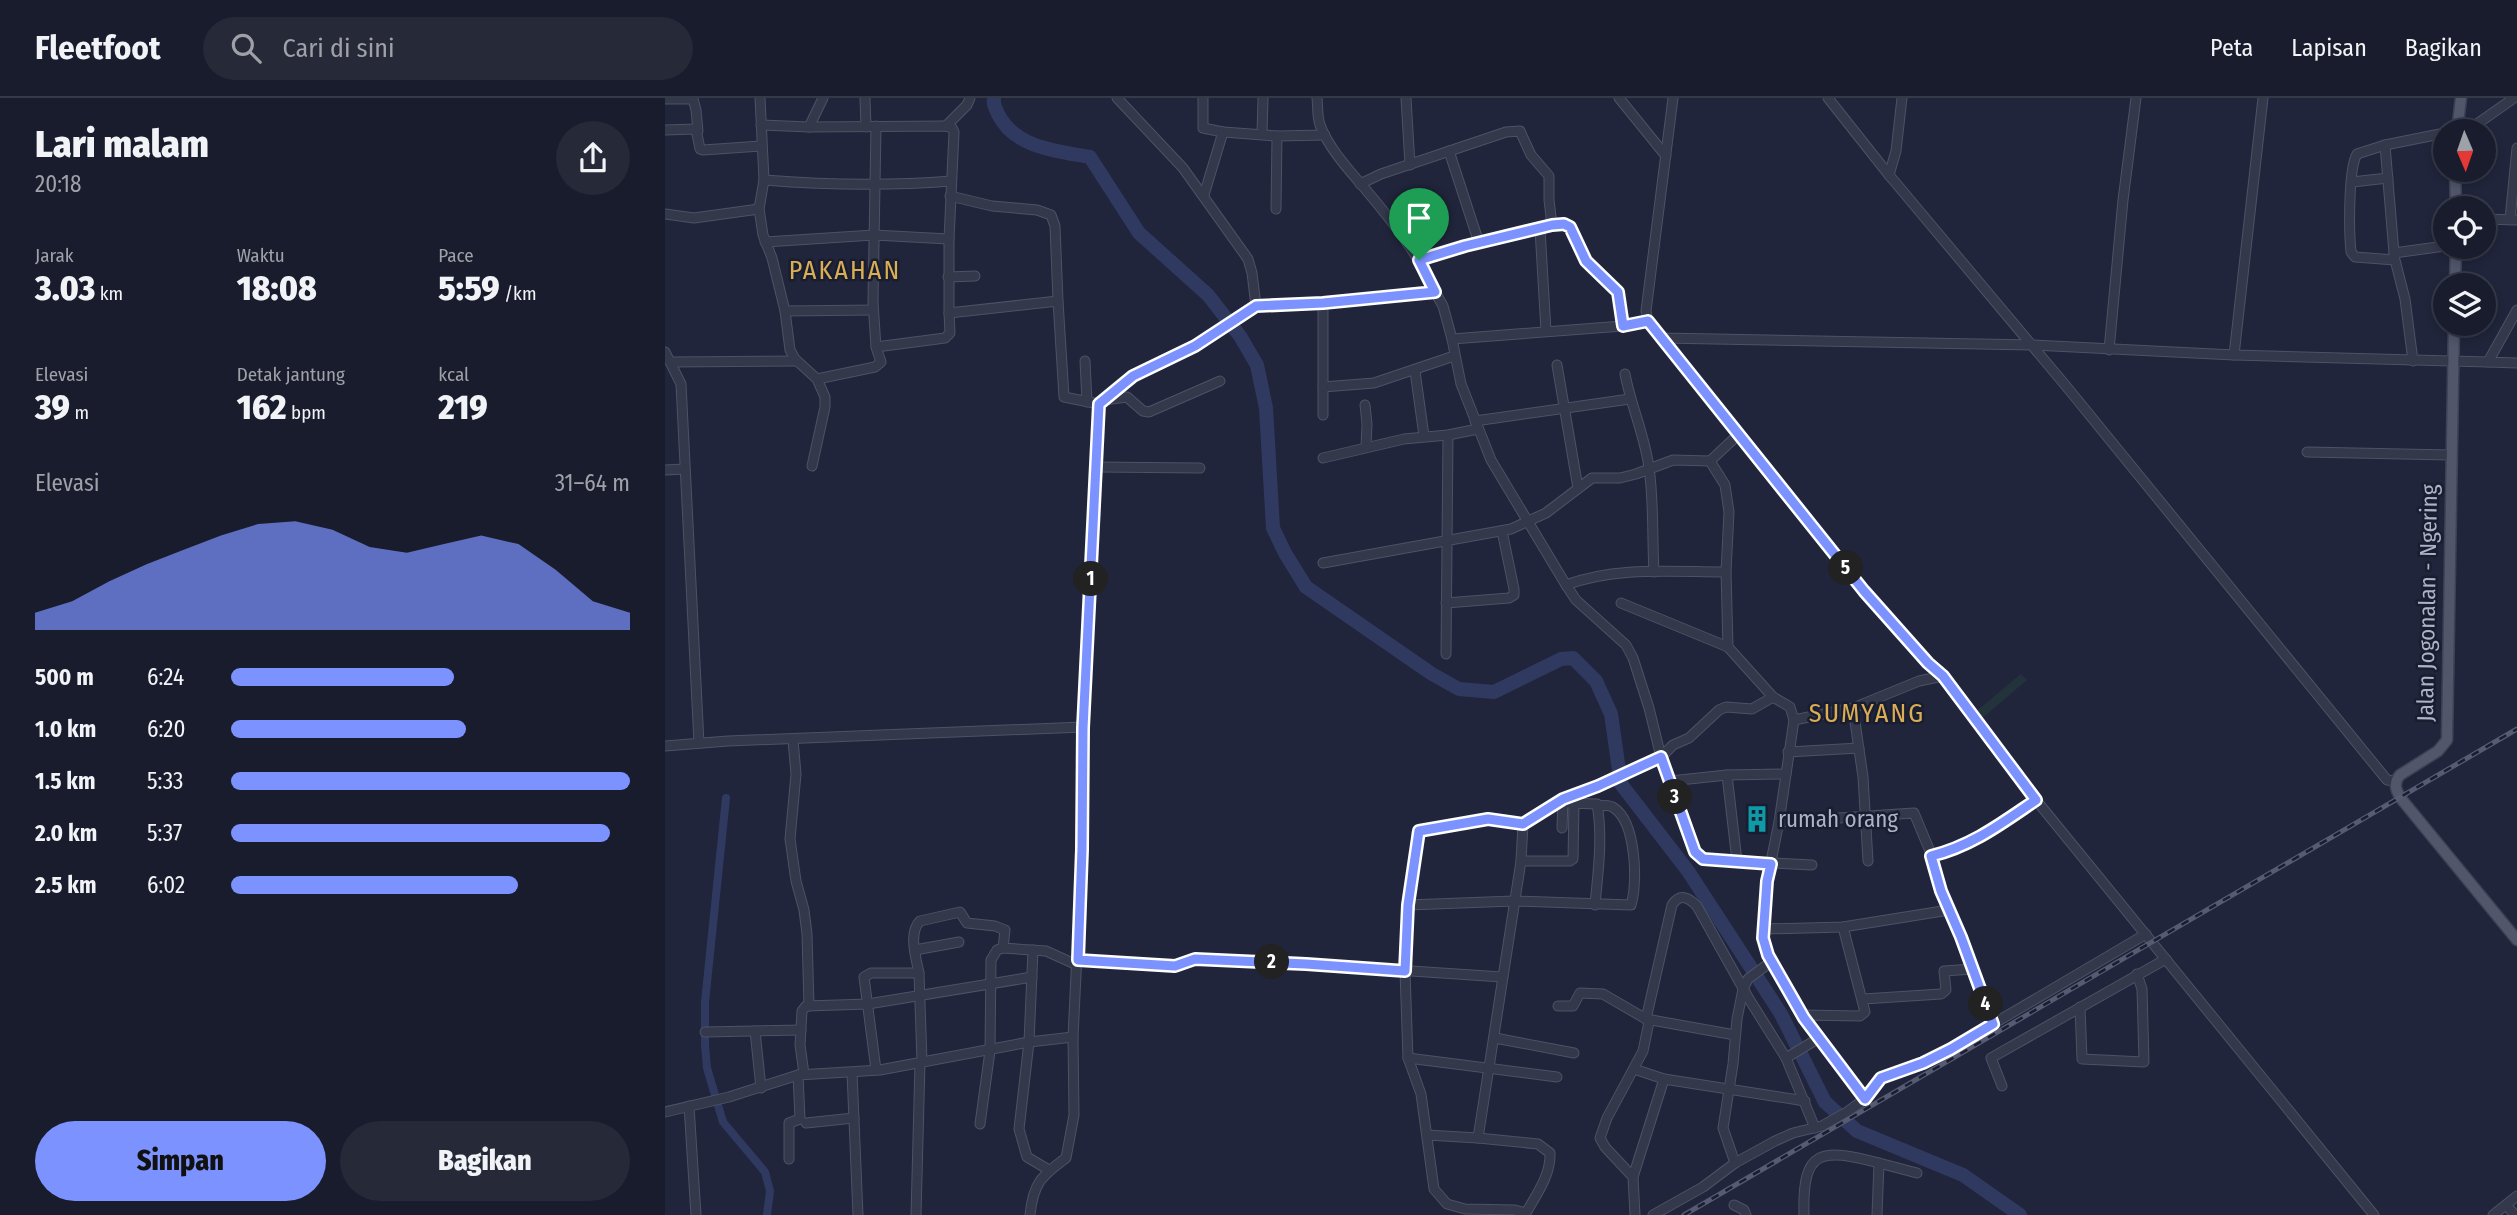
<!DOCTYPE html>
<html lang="id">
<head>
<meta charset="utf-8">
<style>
	body { margin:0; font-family:"Fira Sans Condensed",sans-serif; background:#252938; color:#f1f3f6; height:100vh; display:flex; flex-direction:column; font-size:26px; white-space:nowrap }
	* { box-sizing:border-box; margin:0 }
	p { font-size:23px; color:#9fa1a9 }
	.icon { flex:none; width:38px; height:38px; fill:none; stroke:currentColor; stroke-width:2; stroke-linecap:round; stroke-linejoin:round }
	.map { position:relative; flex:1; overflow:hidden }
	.details { display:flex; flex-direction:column; background:#181c2c; width:665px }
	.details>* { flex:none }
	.needle { width:46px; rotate:178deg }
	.buttons { position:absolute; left:1768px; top:21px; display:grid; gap:14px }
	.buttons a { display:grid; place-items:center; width:63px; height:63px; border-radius:50%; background:#181c2c; box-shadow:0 4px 10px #0003,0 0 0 2px #363a48; font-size:35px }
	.pin { position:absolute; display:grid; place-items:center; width:60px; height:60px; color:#fff; margin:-72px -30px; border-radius:50% 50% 50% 0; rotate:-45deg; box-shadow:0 0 7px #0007 }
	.pin .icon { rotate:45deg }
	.km { position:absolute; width:35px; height:35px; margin:-18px; border-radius:50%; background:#222; color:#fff; font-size:19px; line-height:35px; text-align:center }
	.round { display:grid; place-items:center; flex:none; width:74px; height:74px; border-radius:37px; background:#252938 }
	.overview { display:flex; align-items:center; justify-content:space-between; height:119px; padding:0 35px }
	h1 { font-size:38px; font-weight:800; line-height:52px }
	.figures { display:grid; grid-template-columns:repeat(3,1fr); gap:10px; height:119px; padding:7px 35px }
	.figures div { display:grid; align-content:center }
	.figures b { font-size:35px; font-weight:800 }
	.figures small { font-size:19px; font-weight:400 }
	.figures p { font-size:19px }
	.chart { height:196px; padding:14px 35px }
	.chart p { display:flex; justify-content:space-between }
	.chart svg { width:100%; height:126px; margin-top:7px; fill:#7c92ff; opacity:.7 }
	.button { display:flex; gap:14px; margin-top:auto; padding:14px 35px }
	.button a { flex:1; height:80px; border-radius:42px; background:#7c92ff; color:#111; font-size:28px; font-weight:800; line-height:80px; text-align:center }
	.button a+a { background:#252938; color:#f1f3f6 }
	ul { padding:0 35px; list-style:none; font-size:23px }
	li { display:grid; grid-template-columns:112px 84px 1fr; align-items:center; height:52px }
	li i { height:18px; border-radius:9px; background:#7c92ff }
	header { display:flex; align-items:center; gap:42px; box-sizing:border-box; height:98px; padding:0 35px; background:#181c2c; border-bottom:2px solid #363a48 }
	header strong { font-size:33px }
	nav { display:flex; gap:38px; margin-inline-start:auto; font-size:24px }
	.search { width:490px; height:63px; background:#252938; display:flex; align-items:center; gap:18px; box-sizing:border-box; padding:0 24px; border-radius:38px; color:#9fa1a9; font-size:26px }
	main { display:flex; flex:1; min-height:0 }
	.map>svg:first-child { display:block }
	.green { fill:#22333c }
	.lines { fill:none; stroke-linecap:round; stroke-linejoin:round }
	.canal { stroke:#303a61; stroke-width:8 }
	.river { stroke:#303a61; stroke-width:14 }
	.minor-casing { stroke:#4e5266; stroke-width:11 }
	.major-casing { stroke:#3d4154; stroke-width:13 }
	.minor { stroke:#33384b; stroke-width:9 }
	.major { stroke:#51566b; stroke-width:10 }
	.rail-casing { stroke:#555b73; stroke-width:5 }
	.rail { stroke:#191d30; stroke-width:2.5; stroke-dasharray:8; stroke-linecap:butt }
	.route-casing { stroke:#fff; stroke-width:14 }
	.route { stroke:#7c92ff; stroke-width:9 }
	.labels { text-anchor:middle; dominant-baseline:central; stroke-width:5; stroke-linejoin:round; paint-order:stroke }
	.street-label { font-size:23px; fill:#aeb2c7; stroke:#191d30 }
	.poi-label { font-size:23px; fill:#aeb2c7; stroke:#191d30; text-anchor:start }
	.quarter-label { font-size:26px; letter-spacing:2px; fill:#dbad55; stroke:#191d30 }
</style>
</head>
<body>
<header>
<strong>Fleetfoot</strong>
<div class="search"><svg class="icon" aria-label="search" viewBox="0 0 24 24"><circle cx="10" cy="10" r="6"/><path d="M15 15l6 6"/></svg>Cari di sini</div>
<nav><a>Peta</a><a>Lapisan</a><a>Bagikan</a></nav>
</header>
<main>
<section class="details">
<div class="overview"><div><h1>Lari malam</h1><p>20:18</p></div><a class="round"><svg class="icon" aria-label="share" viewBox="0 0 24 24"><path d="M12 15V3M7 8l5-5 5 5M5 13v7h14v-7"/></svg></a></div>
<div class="figures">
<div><p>Jarak</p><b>3.03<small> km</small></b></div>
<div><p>Waktu</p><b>18:08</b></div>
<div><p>Pace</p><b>5:59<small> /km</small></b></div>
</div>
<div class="figures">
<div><p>Elevasi</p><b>39<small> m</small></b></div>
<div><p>Detak jantung</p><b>162<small> bpm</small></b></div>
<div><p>kcal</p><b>219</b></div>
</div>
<div class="chart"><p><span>Elevasi</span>31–64 m</p>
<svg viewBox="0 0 160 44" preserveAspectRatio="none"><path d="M0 44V38L10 34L20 27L30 21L40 16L50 11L60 7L70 6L80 9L90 15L100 17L110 14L120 11L130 14L140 23L150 34L160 38V44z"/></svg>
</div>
<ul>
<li><b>500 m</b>6:24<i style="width:56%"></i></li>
<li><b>1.0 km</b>6:20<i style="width:59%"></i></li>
<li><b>1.5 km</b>5:33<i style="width:100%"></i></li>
<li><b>2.0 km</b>5:37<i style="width:95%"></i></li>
<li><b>2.5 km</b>6:02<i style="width:72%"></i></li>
</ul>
<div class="button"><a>Simpan</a><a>Bagikan</a></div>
</section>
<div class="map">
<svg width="1852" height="1117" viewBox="0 0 1852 1117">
	<rect width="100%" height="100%" fill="#20253b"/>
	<path class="green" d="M1356 576 1362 582 1314 623 1308 616Z"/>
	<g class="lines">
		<path class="canal" d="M61 700 40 904V947L42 970 58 1024 100 1074 105 1093 102 1117"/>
		<path class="river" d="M329 0C328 7 330 9 333 16 350 50 391 53 425 59L474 135 543 197 575 238 592 267 601 310 608 430 620 455 641 489 767 576 794 591 829 594 896 561 908 560 931 583 946 616 956 686 1023 773 1116 916 1160 1004 1192 1033 1298 1077 1355 1117"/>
		<defs>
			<g id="minor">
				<path d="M95 0 99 82 94 111 98 137 107 160 120 213 125 252 130 261 152 281 160 299V309L147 368"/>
				<path d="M200 0 201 29"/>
				<path d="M452 0 518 70 583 161 587 175 591 208 658 205 770 194 778 208 787 241 958 228 983 223"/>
				<path d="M538 0V30L558 34 539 97"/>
				<path d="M652 0C653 9 652 18 655 27 664 51 685 73 701 92 728 124 754 157 770 194"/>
				<path d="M741 0 745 67"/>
				<path d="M954 0 1001 58"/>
				<path d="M1008 0 981 213 983 223 997 240 1368 247 1569 257"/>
				<path d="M1163 0 1224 77 1401 288 1722 682 1731 683"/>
				<path d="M1598 0 1569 257 1823 264"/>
				<path d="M0 1H28L31 12 33 33"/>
				<path d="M96 27 144 29 281 28 287 30 289 34 284 141V215L393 203 399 299 434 306"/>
				<path d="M281 28 302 7 305 0"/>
				<path d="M144 29 158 0"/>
				<path d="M0 32 31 31 35 51 38 52 96 48"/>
				<path d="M1802 33 1849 0"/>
				<path d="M558 34 612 38 660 37"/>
				<path d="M597 36 598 0"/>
				<path d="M1720 47 1729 155"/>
				<path d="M784 53 814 145"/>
				<path d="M1224 77 1231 53 1237 0"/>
				<path d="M99 82C161 87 224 88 286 83"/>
				<path d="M1687 84 1723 80"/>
				<path d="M695 86 716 76 841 34 855 33 866 57 884 78V102L887 127"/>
				<path d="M285 98 327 108 372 112 386 117 390 128 393 203"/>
				<path d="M611 111 612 38"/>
				<path d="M0 116 29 120 94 111"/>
				<path d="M1818 121 1852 122"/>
				<path d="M1845 121 1852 50"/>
				<path d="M875 131 881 233"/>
				<path d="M100 144 209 137 284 141"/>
				<path d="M1730 158 1729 155 1780 148"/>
				<path d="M754 162 800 148 887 127H903L921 163 953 194 958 228"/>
				<path d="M283 179 310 178"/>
				<path d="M658 205V289L709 285 789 258"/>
				<path d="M1852 212 1823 264 1852 265"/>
				<path d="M120 213 208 212"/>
				<path d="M997 240 1199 493 1263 565 1278 578 1371 702 1709 1117"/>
				<path d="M787 241 796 286 826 362 901 487 911 502 961 547 968 560 984 610 996 659 933 688 898 701 858 726 823 721 756 732 752 734 750 764 743 807 740 873 743 960 756 996 769 1091 782 1106 800 1111 850 1112 860 1115"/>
				<path d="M211 249 280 240 285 235 284 215"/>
				<path d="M1444 252 1458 102 1471 0"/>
				<path d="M0 254 16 286 34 645"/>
				<path d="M420 263 422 304"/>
				<path d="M1748 263 1740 201 1730 162 1690 159 1686 154C1684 135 1683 71 1692 56L1720 47 1780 35"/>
				<path d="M6 264 132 263"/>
				<path d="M892 267 913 390"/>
				<path d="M750 273 759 338"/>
				<path d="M960 276C966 308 980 338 984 370 989 404 987 440 989 474"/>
				<path d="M152 281 210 269 216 264 211 249 208 204 211 28"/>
				<path d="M439 302 462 299 478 313 484 314 555 283"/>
				<path d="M700 307 702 326 701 349"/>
				<path d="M658 317V289"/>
				<path d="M810 323 965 301"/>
				<path d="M1642 354 1785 357"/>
				<path d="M658 360 739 341 783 337 813 331"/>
				<path d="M1045 363 1060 387 1064 414 1061 474 1063 549 1108 599 1125 609 1129 622 1114 724 1102 783 1098 840 1103 857 1139 920 1200 1001"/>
				<path d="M431 369 535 370"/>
				<path d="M0 372 20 371"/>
				<path d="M658 465 846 431 881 415 927 380H955L971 376 1008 362 1045 363 1074 336"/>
				<path d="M901 487C951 468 1008 474 1061 474"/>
				<path d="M781 505 844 500 849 497V491L837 433"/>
				<path d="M956 505 1063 549"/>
				<path d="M781 556 783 337"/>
				<path d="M1188 610 1254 583 1278 578"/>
				<path d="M1129 622 1188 610 1198 679 1203 763"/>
				<path d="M128 642 131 676 125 741 131 783 139 812 142 836 144 908"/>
				<path d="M0 648 63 643 418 629"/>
				<path d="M1123 654 1194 650"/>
				<path d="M1121 676 1062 677 1072 763 1147 767"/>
				<path d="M1005 683 1062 677"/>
				<path d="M899 700 903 705 932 706C938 739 933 774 930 807"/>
				<path d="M897 730 898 701"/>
				<path d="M1267 758C1307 747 1337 725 1371 702"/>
				<path d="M856 763H905L908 761 909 706"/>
				<path d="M1072 763 1038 761 1030 754 996 659 1008 647 1024 640 1054 612 1061 609 1087 611 1108 599"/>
				<path d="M743 807 849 803 966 807C973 785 971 724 949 710 944 706 938 708 932 708"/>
				<path d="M1099 831 1178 829 1284 812"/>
				<path d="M250 852 294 844"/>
				<path d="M368 852 364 944 354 1031 362 1059 384 1072"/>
				<path d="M413 862 510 868 530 861 641 866 837 879"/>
				<path d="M254 875 257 964"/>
				<path d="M1198 901 1276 896 1281 892 1279 873 1308 871"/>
				<path d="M893 908H908L915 895 938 896 981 921 1070 937"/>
				<path d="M1415 909 1417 961 1479 964 1477 891 1472 876"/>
				<path d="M1137 917 1195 918 1200 914 1178 829"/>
				<path d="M1328 926 1481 836"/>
				<path d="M90 933 96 990"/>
				<path d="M40 934 136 932"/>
				<path d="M830 940 909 955"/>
				<path d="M743 960 892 979"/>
				<path d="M1121 960 1154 940"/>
				<path d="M969 971 999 981 1140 1003"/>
				<path d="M211 972 199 879 206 875H254C251 860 243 835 255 823L295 814 302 825 330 828 340 832 338 850 381 853 412 867"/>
				<path d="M187 975 193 1117"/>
				<path d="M139 976 135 947 137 913 141 908 203 906 367 879"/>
				<path d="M1337 988 1326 960 1501 861"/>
				<path d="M24 1008 31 1117"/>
				<path d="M0 1014 64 999 133 977 215 972 364 944 408 939"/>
				<path d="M141 1025 189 1020"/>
				<path d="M315 1026 325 953 326 862 332 852 338 850"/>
				<path d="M762 1037 813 1040 856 763 858 726"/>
				<path d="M813 1040 873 1046 885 1055C886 1078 870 1098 860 1117"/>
				<path d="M124 1061V1025L135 1021 133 977"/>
				<path d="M1070 1065 1058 1030 1068 966 1072 921 1078 891 1083 881 1107 863"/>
				<path d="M968 1079 999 981"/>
				<path d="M1069 1107 1079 1112 1081 1117"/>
				<path d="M1841 1107 1850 1117"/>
				<path d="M251 1117 255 965"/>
				<path d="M365 1117C368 1086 376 1078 401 1060L409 1017 408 939 417 751 418 630 434 306 468 278 530 248 591 208"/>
				<path d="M970 1117 968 1079 940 1049 935 1040 942 1020 978 953 984 924 981 921 1007 807C1015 795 1023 799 1032 808L1084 901 1121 960 1150 1030"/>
				<path d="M988 1117 1038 1089 1070 1065 1110 1043 1128 1035 1157 1028 1182 1014 1200 1001 1216 980 1258 965 1328 926 1296 839 1276 793 1267 758 1249 715 1114 724"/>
				<path d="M1139 1117C1137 1050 1156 1050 1214 1065"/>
				<path d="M1212 1117 1214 1065 1252 1075"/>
				<path d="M1828 1117 1852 1098"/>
			</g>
			<g id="major">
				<path d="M1792 33 1796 0"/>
				<path d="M1790 72 1791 110"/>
				<path d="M1790 187 1791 149"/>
				<path d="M1789 226 1782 642 1773 653 1735 677C1727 686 1732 695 1738 703L1852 842"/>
			</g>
		</defs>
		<use href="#minor" class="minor-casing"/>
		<use href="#major" class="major-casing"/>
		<use href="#minor" class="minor"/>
		<use href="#major" class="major"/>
		<defs>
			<path id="rail" d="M1019 1117 1852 631"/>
		</defs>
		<use href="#rail" class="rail-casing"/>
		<use href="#rail" class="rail"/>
	</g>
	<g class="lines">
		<defs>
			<path id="route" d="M899 126 905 129 921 163 953 194 958 228 983 223 1199 493 1263 565 1278 578 1371 702C1337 725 1307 748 1266 758L1276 793 1296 839 1328 926 1286 951 1258 965 1216 980 1200 1001 1139 920 1103 857 1098 840 1102 783 1106 766 1038 761 1030 754 996 659 933 688 898 701 858 726 823 721 754 733 743 807 740 873 641 866 530 861 510 868 413 862 417 751 418 630 434 306 468 278 530 248 591 208 658 205 770 194 754 162 800 148 887 127Z"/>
		</defs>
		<use href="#route" class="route-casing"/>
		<use href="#route" class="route"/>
	</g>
	<defs>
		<symbol id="building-bare" viewBox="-9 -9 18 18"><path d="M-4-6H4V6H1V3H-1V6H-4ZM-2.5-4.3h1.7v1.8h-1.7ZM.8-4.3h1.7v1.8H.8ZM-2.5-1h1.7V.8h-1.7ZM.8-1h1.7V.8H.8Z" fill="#0f9aa8" stroke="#191d30" stroke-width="2.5" paint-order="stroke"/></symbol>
	</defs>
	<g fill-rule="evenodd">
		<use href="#building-bare" x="1073" y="702" width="38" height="38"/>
	</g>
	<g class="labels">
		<g class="street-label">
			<text transform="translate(1762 505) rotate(-89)">Jalan Jogonalan - Ngering</text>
		</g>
		<g class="poi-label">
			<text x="1113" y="721">rumah orang</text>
		</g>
		<g class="quarter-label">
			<text x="180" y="172">PAKAHAN</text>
			<text x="1202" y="615">SUMYANG</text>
		</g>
	</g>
</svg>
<div class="buttons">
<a><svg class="needle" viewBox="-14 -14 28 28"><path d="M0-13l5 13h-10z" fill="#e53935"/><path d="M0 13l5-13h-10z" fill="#9fa1a9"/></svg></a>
<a><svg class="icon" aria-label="locate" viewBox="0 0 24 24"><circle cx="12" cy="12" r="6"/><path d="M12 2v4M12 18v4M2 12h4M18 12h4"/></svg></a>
<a><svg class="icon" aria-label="layers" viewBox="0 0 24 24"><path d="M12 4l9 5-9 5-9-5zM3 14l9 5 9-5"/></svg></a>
</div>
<div class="pin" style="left:754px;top:162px;background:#1e9e55"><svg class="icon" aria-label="arrive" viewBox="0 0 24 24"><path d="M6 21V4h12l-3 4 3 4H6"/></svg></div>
<b class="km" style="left:426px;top:481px">1</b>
<b class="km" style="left:607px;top:864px">2</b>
<b class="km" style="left:1010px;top:699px">3</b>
<b class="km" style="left:1321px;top:906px">4</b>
<b class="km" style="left:1181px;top:470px">5</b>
</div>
</main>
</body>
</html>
